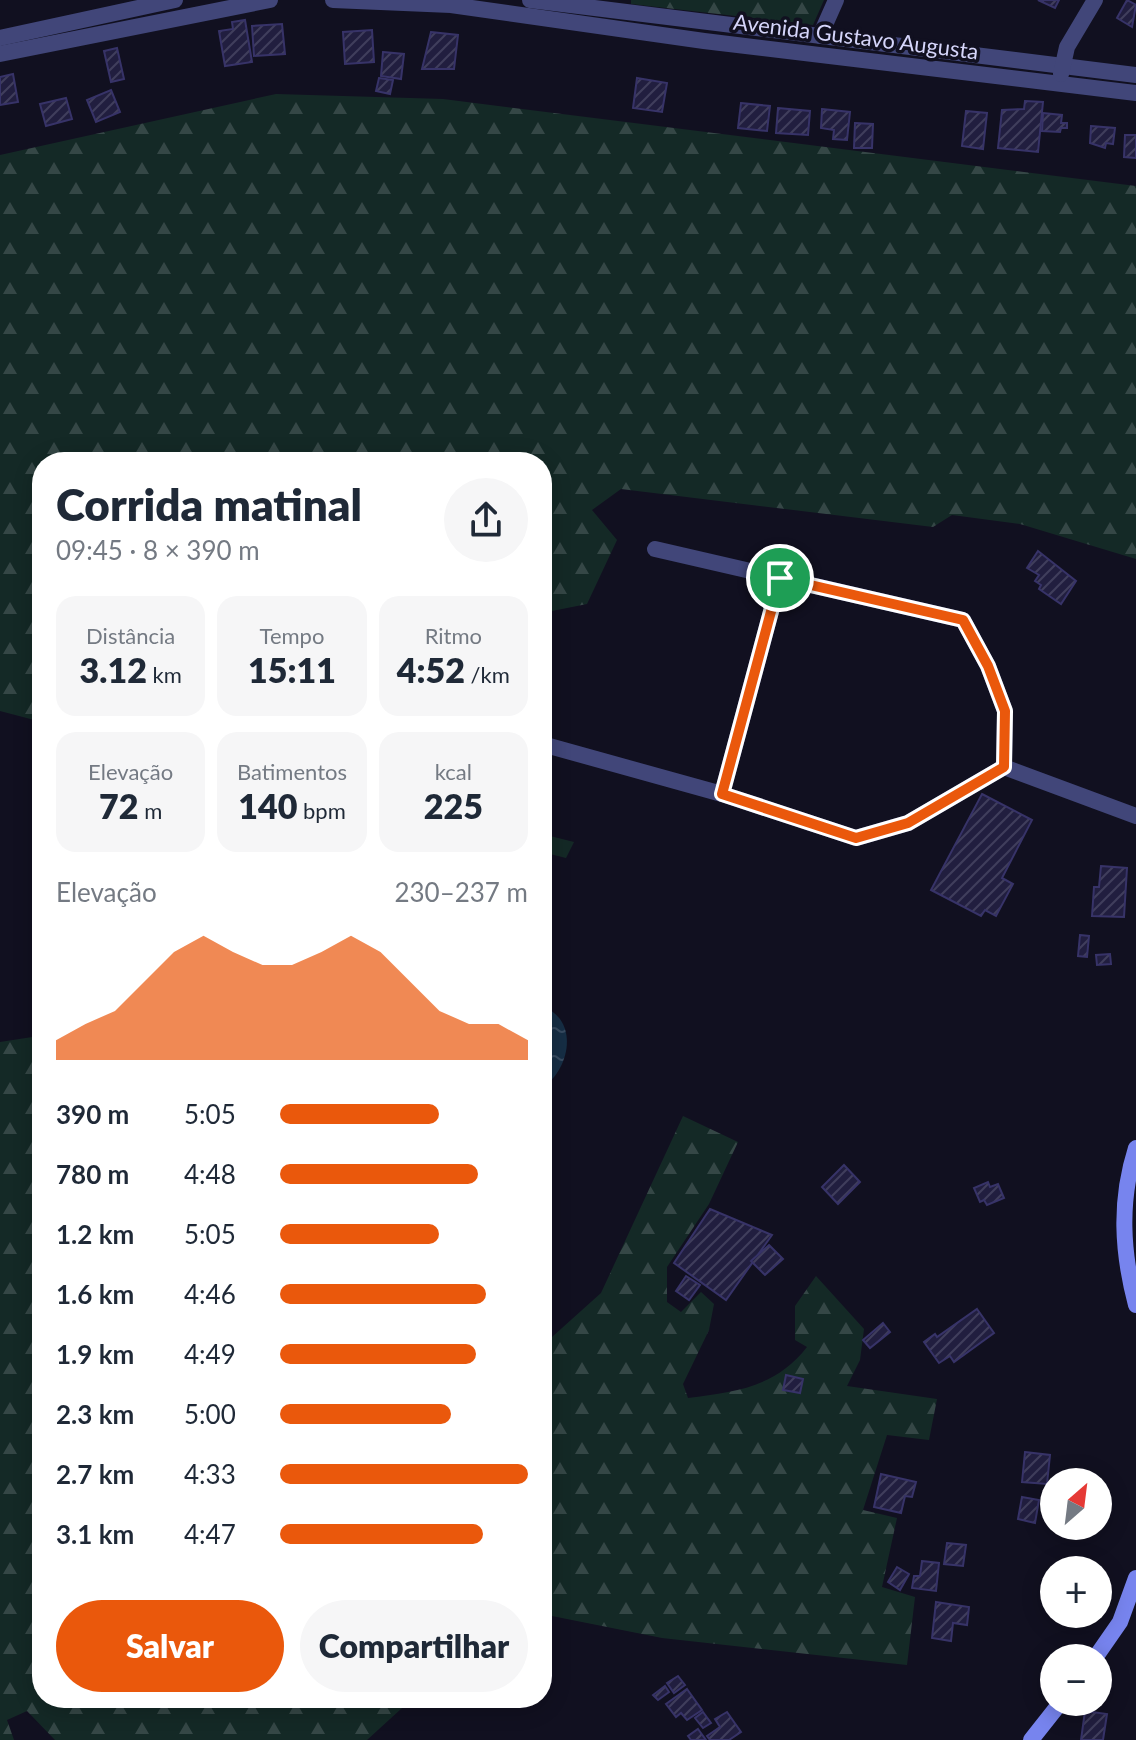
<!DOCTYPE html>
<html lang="pt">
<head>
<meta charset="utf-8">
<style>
	body { margin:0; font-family:Lato,sans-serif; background:#f6f6f7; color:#1f2937; height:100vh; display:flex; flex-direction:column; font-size:30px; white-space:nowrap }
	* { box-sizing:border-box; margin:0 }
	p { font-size:26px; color:#747a83 }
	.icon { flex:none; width:44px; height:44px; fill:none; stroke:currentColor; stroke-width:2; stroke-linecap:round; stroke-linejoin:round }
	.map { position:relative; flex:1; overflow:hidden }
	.panel { position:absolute; left:32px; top:452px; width:520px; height:1256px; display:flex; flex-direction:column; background:#fff; border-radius:32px; box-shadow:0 4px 20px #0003 }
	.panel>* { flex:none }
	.needle { width:52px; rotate:28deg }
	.controls { position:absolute; left:1040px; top:1468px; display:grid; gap:16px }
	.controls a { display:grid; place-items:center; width:72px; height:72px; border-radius:50%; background:#fff; box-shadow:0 4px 20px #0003; font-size:40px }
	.pin { position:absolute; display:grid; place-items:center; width:68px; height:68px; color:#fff; margin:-34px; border:4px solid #fff; border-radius:50%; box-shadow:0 2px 8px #0007 }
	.round { display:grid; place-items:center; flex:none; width:84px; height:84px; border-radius:42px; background:#f6f6f7 }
	.summary { display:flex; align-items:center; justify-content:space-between; height:136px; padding:0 24px }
	h1 { font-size:44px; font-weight:800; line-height:60px }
	.stats { display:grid; grid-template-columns:repeat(3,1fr); gap:12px; height:136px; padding:8px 24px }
	.stats div { display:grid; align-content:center; border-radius:20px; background:#f6f6f7; text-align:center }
	.stats b { font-size:34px; font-weight:800 }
	.stats small { font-size:22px; font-weight:400 }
	.stats p { font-size:22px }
	.chart { height:224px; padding:16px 24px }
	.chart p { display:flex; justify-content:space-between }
	.chart svg { width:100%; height:144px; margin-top:8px; fill:#ea580c; opacity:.7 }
	.cta { display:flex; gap:16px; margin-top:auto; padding:16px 24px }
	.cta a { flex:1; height:92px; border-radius:48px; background:#ea580c; color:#fff; font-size:32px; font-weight:800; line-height:92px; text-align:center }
	.cta a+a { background:#f6f6f7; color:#1f2937 }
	ul { padding:0 24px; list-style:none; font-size:26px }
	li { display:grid; grid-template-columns:128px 96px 1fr; align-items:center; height:60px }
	li i { height:20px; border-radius:10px; background:#ea580c }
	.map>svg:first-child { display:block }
	.forest { fill:url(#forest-firs) }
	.water { fill:url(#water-ripples) }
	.building { fill:url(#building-hatch); stroke:#373368; stroke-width:2 }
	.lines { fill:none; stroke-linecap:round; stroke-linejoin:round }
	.street { stroke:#414679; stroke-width:16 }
	.secondary { stroke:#7784ee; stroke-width:16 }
	.route-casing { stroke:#fff; stroke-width:16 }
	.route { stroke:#ea580c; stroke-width:10 }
	.labels { text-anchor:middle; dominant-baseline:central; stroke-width:7; stroke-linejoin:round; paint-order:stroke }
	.street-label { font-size:22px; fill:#d5d5fa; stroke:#111020 }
</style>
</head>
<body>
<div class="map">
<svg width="1136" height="1740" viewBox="0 0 1136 1740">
	<defs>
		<pattern id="forest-firs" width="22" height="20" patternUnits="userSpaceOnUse" patternTransform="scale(2)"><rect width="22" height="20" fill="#142926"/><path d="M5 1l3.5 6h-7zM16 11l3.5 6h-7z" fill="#354746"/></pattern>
		<pattern id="water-ripples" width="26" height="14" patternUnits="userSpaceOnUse" patternTransform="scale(2)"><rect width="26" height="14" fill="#162e45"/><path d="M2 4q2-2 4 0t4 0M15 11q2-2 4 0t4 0" fill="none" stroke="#374b61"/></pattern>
		<pattern id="building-hatch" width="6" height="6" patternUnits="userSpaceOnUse" patternTransform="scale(2)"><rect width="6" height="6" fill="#211e3f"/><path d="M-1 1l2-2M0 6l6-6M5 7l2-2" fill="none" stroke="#403e5c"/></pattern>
	</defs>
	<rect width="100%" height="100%" fill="#111020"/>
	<g class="forest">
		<path d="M631 0H824L813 25 631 4Z"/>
		<path d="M276 94 443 99 1136 186V559L1020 524 952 515 933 527 621 489 592 510 617 540 587 604 542 613V462H42V722L0 711V155Z"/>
		<path d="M542 834 574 842 566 858 542 852Z"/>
		<path d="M39 1036 42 1040V1698H413L367 1740H55L27 1711 7 1720 14 1740H0V1042Z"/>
		<path d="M683 1116 738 1142 709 1204 667 1267V1302L681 1312 701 1292 714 1304 709 1330 683 1384 688 1398C736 1392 776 1387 807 1347L795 1340V1306L816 1276 864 1329 860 1360 847 1386 937 1399 929 1440 887 1435 863 1510 897 1518 882 1587 915 1597 907 1665 662 1638 542 1614V1346L601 1293Z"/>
	</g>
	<path class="water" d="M542 1006C580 1020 570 1070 542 1088Z"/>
	<g class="building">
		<path d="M1038 0H1059L1055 8Z"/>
		<path d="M1127 0 1136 5 1132 27 1117 18Z"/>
		<path d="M245 20 252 62 225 66 219 31 233 29 232 22Z"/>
		<path d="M282 24 285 54 254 56 252 26Z"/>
		<path d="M372 30 374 62 345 64 343 32Z"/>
		<path d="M431 32 458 35 454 69H422Z"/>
		<path d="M117 48 124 79 111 82 104 51Z"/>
		<path d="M383 52 404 54 401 79 381 76Z"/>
		<path d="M13 74 18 102 0 105V77Z"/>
		<path d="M379 78 393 80 390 94 376 91Z"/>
		<path d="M637 78 667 83 662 112 633 108Z"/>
		<path d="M111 90 120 112 96 122 87 100Z"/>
		<path d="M66 98 72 119 46 126 40 104Z"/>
		<path d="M1025 101 1043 102 1038 152 998 148 1002 110 1024 109Z"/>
		<path d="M741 103 770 106 767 131 738 128Z"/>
		<path d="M778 108 810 111 808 135 776 133Z"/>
		<path d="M822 109 850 112 847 140 833 139 834 130 821 128Z"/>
		<path d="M966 111 987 113 983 149 962 146Z"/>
		<path d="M1043 113 1062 115 1061 123H1067V128H1061L1060 132 1042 131Z"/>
		<path d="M855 123 873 124 872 148H854Z"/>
		<path d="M1091 126 1115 128 1113 144 1106 143 1105 148 1090 143Z"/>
		<path d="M1125 135H1136V158L1124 157Z"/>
		<path d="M1038 551 1076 581 1061 604 1039 589 1041 585 1035 581 1039 575 1027 568Z"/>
		<path d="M982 794 1032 820 1002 878 1013 884 996 916 985 910 981 916 931 890Z"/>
		<path d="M1101 866 1127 868 1124 917 1092 916 1094 887H1099Z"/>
		<path d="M1080 935 1089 936 1087 957 1078 956Z"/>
		<path d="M1110 954 1111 964 1097 965 1096 955Z"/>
		<path d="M844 1165 860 1182 838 1204 822 1187Z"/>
		<path d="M988 1182 990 1187 998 1184 1004 1198 987 1205 984 1200 980 1202 974 1188Z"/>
		<path d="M710 1209 772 1235 726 1300 674 1263Z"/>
		<path d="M769 1245 783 1259 765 1275 751 1261Z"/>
		<path d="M686 1276 700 1285 689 1300 676 1291Z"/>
		<path d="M977 1309 994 1333 954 1362 950 1356 939 1363 924 1342 935 1334 937 1337Z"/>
		<path d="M883 1323 890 1332 870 1348 863 1340Z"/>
		<path d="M786 1375 803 1379 800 1393 783 1390Z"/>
		<path d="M1025 1452 1050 1455 1047 1484 1022 1482Z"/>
		<path d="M881 1474 916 1482 912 1497 905 1496 901 1513 874 1507Z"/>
		<path d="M1022 1497 1039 1500 1035 1523 1018 1519Z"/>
		<path d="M947 1543 966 1545 963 1566 944 1564Z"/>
		<path d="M922 1561 939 1563 936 1591 912 1588 914 1576H920Z"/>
		<path d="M897 1567 909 1574 900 1590 888 1582Z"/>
		<path d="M936 1602 969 1607 967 1625 953 1623 951 1641 932 1638Z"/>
		<path d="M678 1676 685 1685 674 1693 667 1683Z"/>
		<path d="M665 1686 669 1692 658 1700 653 1695Z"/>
		<path d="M687 1689 702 1710 687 1720 681 1713 676 1717 666 1704Z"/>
		<path d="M1085 1711 1107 1714 1103 1740H1081Z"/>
		<path d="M703 1712 711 1723 703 1728 695 1718Z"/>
		<path d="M727 1712 741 1732 729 1740H710L707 1736 720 1727 715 1719Z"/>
		<path d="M698 1729 706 1740H691L688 1736Z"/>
	</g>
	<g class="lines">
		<g class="street">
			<path d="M333 0 451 5 704 41 1136 93"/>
			<path d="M530 0 1136 75"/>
			<path d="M820 36 836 0"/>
			<path d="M0 38 175 0"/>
			<path d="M0 54 270 0"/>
			<path d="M1061 74 1067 47 1095 0"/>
			<path d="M542 744 722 794 856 838 908 823 1004 767 1005 711 988 666 963 620 655 549"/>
			<path d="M1004 767 1136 816"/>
			<path d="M722 794 780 578"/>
		</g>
		<g class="secondary">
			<path d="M1136 1148C1119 1201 1122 1252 1136 1305"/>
			<path d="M1095 1658 1120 1622 1136 1578"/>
			<path d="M1031 1740 1061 1702"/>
		</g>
	</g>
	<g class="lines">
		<defs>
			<path id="route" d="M780 578 963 620 988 666 1005 711 1004 767 908 823 856 838 722 794Z"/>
		</defs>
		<use href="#route" class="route-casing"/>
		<use href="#route" class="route"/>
	</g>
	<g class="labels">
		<g class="street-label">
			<text transform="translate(856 36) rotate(7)">Avenida Gustavo Augusta</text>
		</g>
	</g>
</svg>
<div class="controls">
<a><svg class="needle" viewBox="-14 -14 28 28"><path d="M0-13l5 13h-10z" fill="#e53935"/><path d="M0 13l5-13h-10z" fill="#747a83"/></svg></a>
<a>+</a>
<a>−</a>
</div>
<div class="pin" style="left:780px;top:578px;background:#1e9e55"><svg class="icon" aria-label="arrive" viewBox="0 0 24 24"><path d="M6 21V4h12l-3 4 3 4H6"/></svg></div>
<section class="panel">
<div class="summary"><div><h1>Corrida matinal</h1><p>09:45 · 8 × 390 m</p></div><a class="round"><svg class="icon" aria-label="share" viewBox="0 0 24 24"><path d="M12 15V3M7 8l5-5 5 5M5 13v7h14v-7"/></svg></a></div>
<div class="stats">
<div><p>Distância</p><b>3.12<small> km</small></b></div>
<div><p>Tempo</p><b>15:11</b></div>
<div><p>Ritmo</p><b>4:52<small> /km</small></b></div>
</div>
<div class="stats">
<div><p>Elevação</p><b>72<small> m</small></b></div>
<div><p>Batimentos</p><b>140<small> bpm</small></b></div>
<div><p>kcal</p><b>225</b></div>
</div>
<div class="chart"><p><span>Elevação</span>230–237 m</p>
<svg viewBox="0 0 160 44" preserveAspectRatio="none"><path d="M0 44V38L10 33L20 29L30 20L40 11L50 6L60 11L70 15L80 15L90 11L100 6L110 11L120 20L130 29L140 33L150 33L160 38V44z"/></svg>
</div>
<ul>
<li><b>390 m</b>5:05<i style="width:64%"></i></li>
<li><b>780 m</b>4:48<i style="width:80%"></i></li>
<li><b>1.2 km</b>5:05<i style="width:64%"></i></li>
<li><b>1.6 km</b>4:46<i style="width:83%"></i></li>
<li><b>1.9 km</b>4:49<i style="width:79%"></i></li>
<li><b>2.3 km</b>5:00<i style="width:69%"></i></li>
<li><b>2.7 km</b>4:33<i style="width:100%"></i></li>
<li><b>3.1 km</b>4:47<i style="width:82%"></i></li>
</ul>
<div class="cta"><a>Salvar</a><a>Compartilhar</a></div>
</section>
</div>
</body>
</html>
